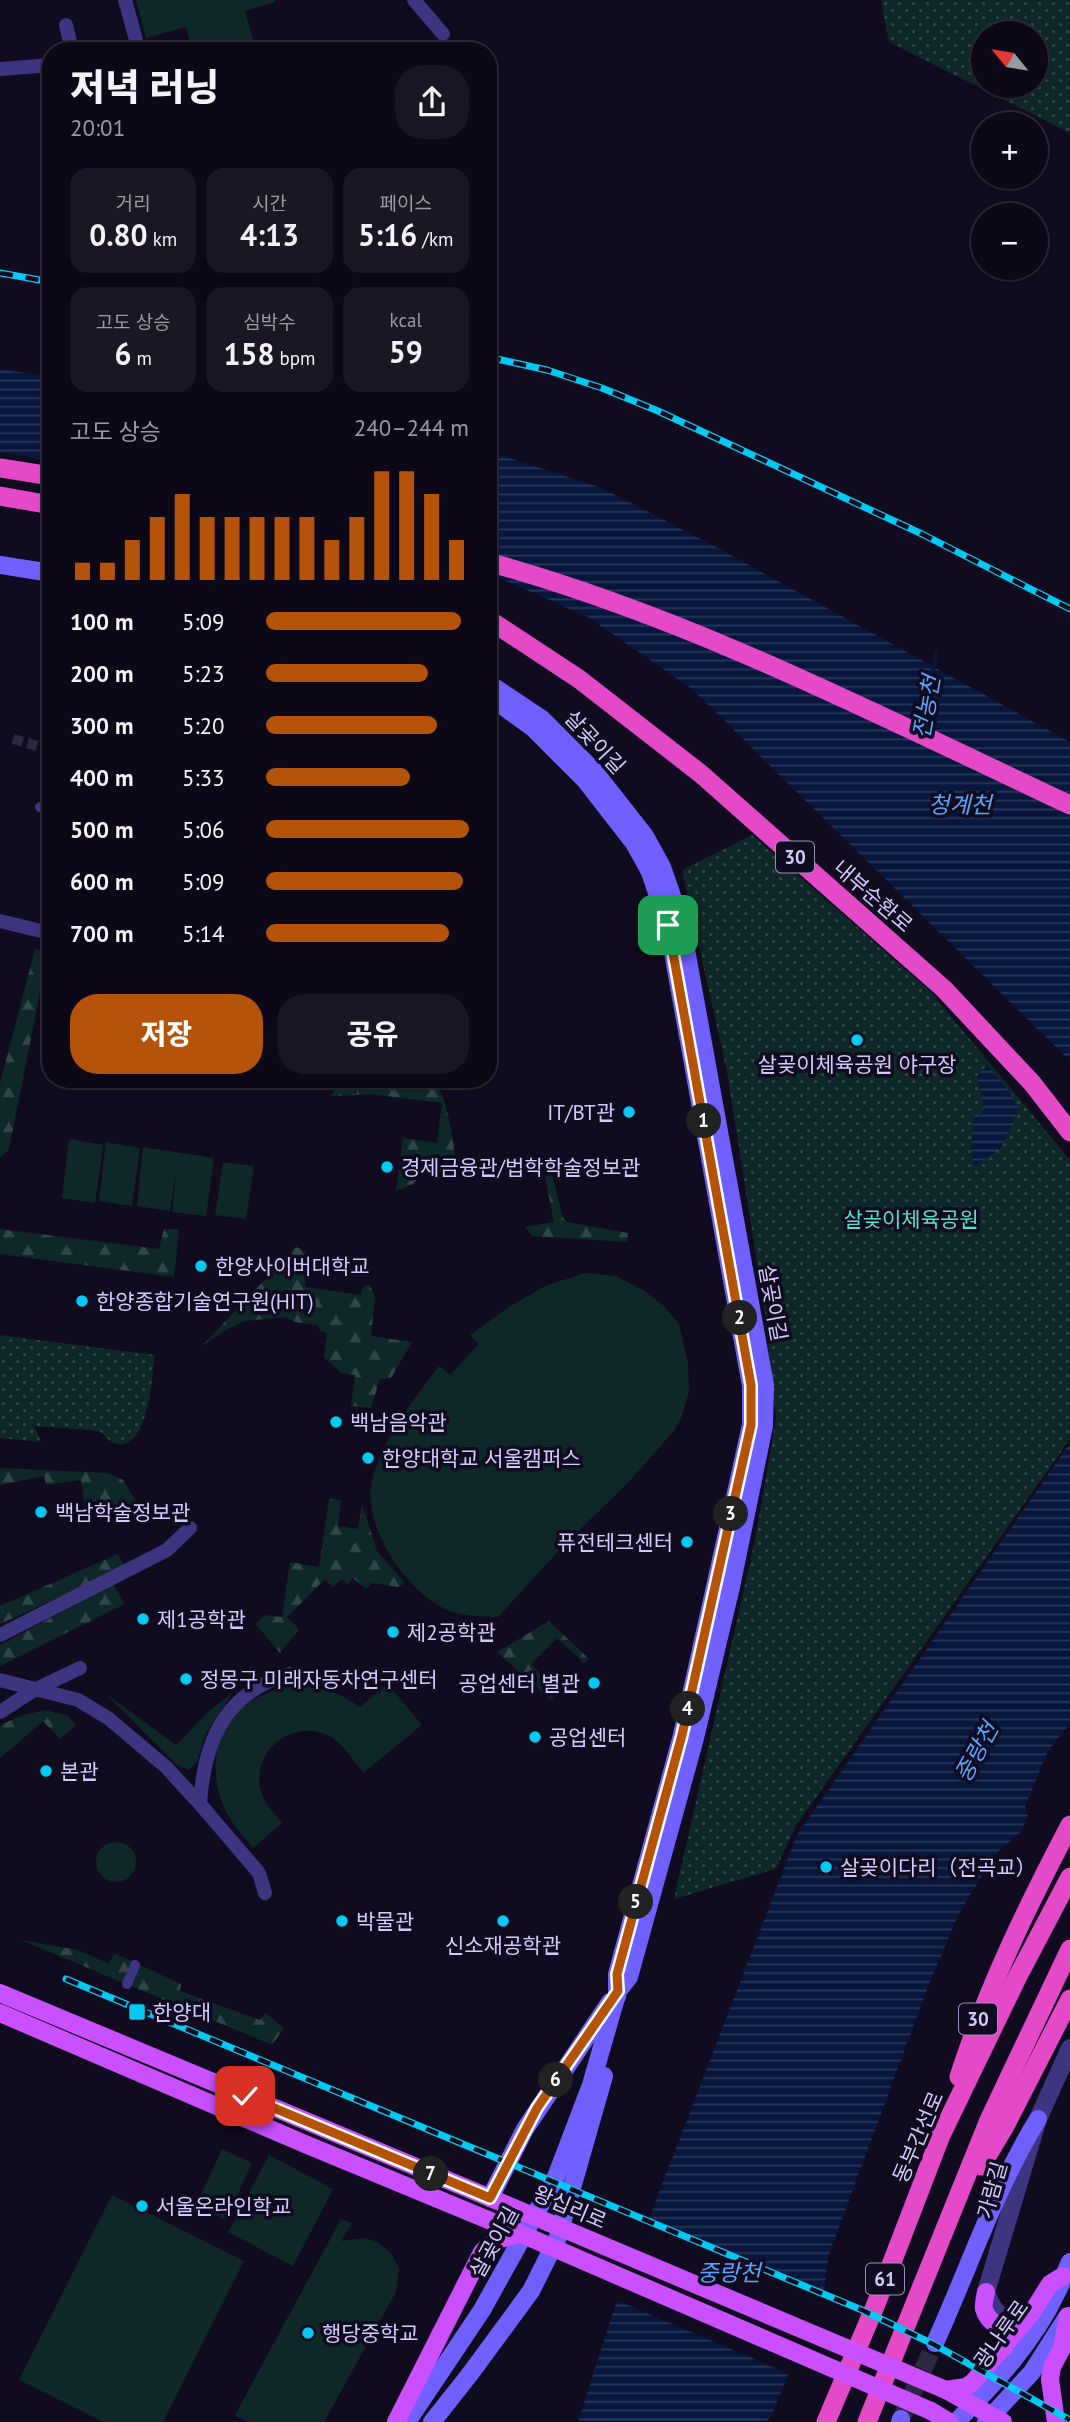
<!DOCTYPE html>
<html lang="ko">
<head>
<meta charset="utf-8">
<style>
	body { margin:0; font-family:"PT Sans","Noto Sans KR",sans-serif; background:#1a1624; color:#f1f3f6; height:100vh; display:flex; flex-direction:column; font-size:26px; white-space:nowrap }
	* { box-sizing:border-box; margin:0 }
	p { font-size:23px; color:#9a9aa1 }
	.icon { flex:none; width:38px; height:38px; fill:none; stroke:currentColor; stroke-width:2; stroke-linecap:round; stroke-linejoin:round }
	.map { position:relative; flex:1; overflow:hidden }
	.drawer { position:absolute; left:42px; top:42px; width:455px; height:1046px; display:flex; flex-direction:column; background:#0c0817; border-radius:28px; box-shadow:0 2px 5px #0004,0 0 0 2px #2c2936 }
	.drawer>* { flex:none }
	.needle { width:46px; rotate:300deg }
	.controls { position:absolute; left:971px; top:21px; display:grid; gap:14px }
	.controls a { display:grid; place-items:center; width:77px; height:77px; border-radius:50%; background:#0c0817; box-shadow:0 2px 5px #0004,0 0 0 2px #2c2936; font-size:35px }
	.pin { position:absolute; display:grid; place-items:center; width:60px; height:60px; color:#fff; margin:-30px; border-radius:14px; box-shadow:0 4px 10px #0006 }
	.km { position:absolute; width:35px; height:35px; margin:-18px; border-radius:50%; background:#222; color:#fff; font-size:19px; line-height:35px; text-align:center }
	.round { display:grid; place-items:center; flex:none; width:74px; height:74px; border-radius:28px; background:#1a1624 }
	.summary { display:flex; align-items:center; justify-content:space-between; height:119px; padding:0 28px }
	h1 { font-size:38px; font-weight:800; line-height:52px }
	.metrics { display:grid; grid-template-columns:repeat(3,1fr); gap:10px; height:119px; padding:7px 28px }
	.metrics div { display:grid; align-content:center; border-radius:18px; background:#1a1624; text-align:center }
	.metrics b { font-size:30px; font-weight:800 }
	.metrics small { font-size:19px; font-weight:400 }
	.metrics p { font-size:19px }
	.chart { height:196px; padding:14px 28px }
	.chart p { display:flex; justify-content:space-between }
	.chart svg { width:100%; height:126px; margin-top:7px; stroke:#b45309; stroke-width:6 }
	.primary-button { display:flex; gap:14px; margin-top:auto; padding:14px 28px }
	.primary-button a { flex:1; height:80px; border-radius:28px; background:#b45309; color:#fff; font-size:28px; font-weight:800; line-height:80px; text-align:center }
	.primary-button a+a { background:#1a1624; color:#f1f3f6 }
	ul { padding:0 28px; list-style:none; font-size:23px }
	li { display:grid; grid-template-columns:112px 84px 1fr; align-items:center; height:52px }
	li i { height:18px; border-radius:9px; background:#b45309 }
	.map>svg:first-child { display:block }
	.green { fill:#0e2829 }
	.forest { fill:url(#forest-firs) }
	.park { fill:url(#park-dots); fill-rule:evenodd }
	.water { fill:url(#water-rules) }
	.pier { fill:#100b1f }
	.lines { fill:none; stroke-linecap:round; stroke-linejoin:round }
	.stream { stroke:#07173c; stroke-width:4.5 }
	.pedestrian-tunnel { stroke:#2d2841; stroke-width:10; stroke-dasharray:10 5; stroke-linecap:butt }
	.secondary-tunnel { stroke:#2d2841; stroke-width:18; stroke-dasharray:18 9; stroke-linecap:butt }
	.pedestrian { stroke:#3d357f; stroke-width:10 }
	.minor { stroke:#3d357f; stroke-width:14 }
	.tertiary { stroke:#3d357f; stroke-width:18 }
	.secondary { stroke:#6f60ff; stroke-width:18 }
	.primary { stroke:#ca50ff; stroke-width:18 }
	.trunk { stroke:#e44ac8; stroke-width:19 }
	.rail-casing { stroke:#00caf4; stroke-width:7 }
	.rail { stroke:#100b1f; stroke-width:4.5; stroke-dasharray:13; stroke-linecap:butt }
	.primary-bridge { stroke:#ca50ff; stroke-width:18 }
	.route-casing { stroke:#fff; stroke-width:14 }
	.route { stroke:#b45309; stroke-width:9 }
	.poi-dot { fill:#00caf4; stroke:#100b1f; stroke-width:2.5 }
	.labels { text-anchor:middle; dominant-baseline:central; stroke-width:7; stroke-linejoin:round; paint-order:stroke }
	.shield { fill:#100b1f; stroke:#9890bc; stroke-width:2 }
	.shield-label { font-size:19px; font-weight:bold; fill:#d3c9ff }
	.street-label { font-size:21px; fill:#d3c9ff; stroke:#100b1f }
	.poi-label { font-size:21px; fill:#d3c9ff; stroke:#100b1f; text-anchor:start }
	.park-label { font-size:21px; fill:#53e1c8; stroke:#100b1f }
	.water-label { font-size:23px; font-style:italic; fill:#57a5ff; stroke:#100b1f }
</style>
</head>
<body>
<div class="map">
<svg width="1070" height="2422" viewBox="0 0 1070 2422">
	<defs>
		<pattern id="forest-firs" width="22" height="20" patternUnits="userSpaceOnUse" patternTransform="scale(1.75)"><rect width="22" height="20" fill="#0e2829"/><path d="M5 1l3.5 6h-7zM16 11l3.5 6h-7z" fill="#304649"/></pattern>
		<pattern id="park-dots" width="8" height="8" patternUnits="userSpaceOnUse" patternTransform="scale(1.75)"><rect width="8" height="8" fill="#0e2829"/><path d="M2 2h.1M6 6h.1" fill="none" stroke="#304649" stroke-width="1.8" stroke-linecap="round"/></pattern>
		<pattern id="water-rules" width="6" height="5" patternUnits="userSpaceOnUse" patternTransform="scale(1.75)"><rect width="6" height="5" fill="#07173c"/><path d="M0 2.5h6" fill="none" stroke="#2a3759"/></pattern>
	</defs>
	<rect width="100%" height="100%" fill="#100b1f"/>
	<g class="green">
		<path d="M136 0H275V2L245 11 254 42 225 51H193L186 27 146 38Z"/>
		<path d="M69 1139 103 1145 95 1203 62 1198Z"/>
		<path d="M106 1142 140 1148 132 1206 99 1201Z"/>
		<path d="M143 1147 214 1158 206 1216 172 1212 177 1165 170 1211 137 1206Z"/>
		<path d="M223 1162 254 1166 246 1219 215 1215Z"/>
		<path d="M585 1273 616 1276 643 1290 664 1306 679 1324 688 1364 689 1392 681 1419 673 1432 627 1484 566 1543 498 1617C482 1616 465 1617 450 1611 409 1596 361 1526 372 1481 381 1440 414 1399 439 1366L450 1375 479 1344 470 1335 509 1307 545 1286Z"/>
		<path d="M388 1684 422 1725 363 1773C354 1761 344 1745 331 1737 296 1717 253 1748 260 1787 263 1802 273 1812 282 1823L253 1848C239 1831 224 1815 219 1793 196 1708 292 1655 360 1707Z"/>
		<path d="M234 1691 206 1733 197 1762 188 1770 177 1765 106 1694 176 1745 208 1712Z"/>
		<circle cx="116" cy="1862" r="20"/>
		<path d="M222 2149 252 2163 226 2220 196 2206Z"/>
		<path d="M269 2155 333 2189 293 2266 228 2232Z"/>
		<path d="M112 2195 244 2261 163 2422H103L19 2380Z"/>
		<path d="M341 2219 352 2223 341 2241 365 2238 377 2242 391 2253 399 2268 396 2292 324 2422H249L235 2415Z"/>
	</g>
	<g class="forest">
		<path d="M35 949 48 952 9 1149 0 1158V1084Z"/>
		<path d="M358 1080H433C446 1093 454 1140 455 1159L426 1169 413 1184 396 1191 403 1138 437 1143 442 1103 370 1094 356 1095Z"/>
		<path d="M552 1175 563 1218 567 1222 628 1233 627 1242 532 1236 525 1227 554 1222 545 1176Z"/>
		<path d="M0 1229 159 1249 164 1229H179L174 1277 0 1254Z"/>
		<path d="M296 1247 306 1252 305 1287 361 1295 363 1287 369 1284 375 1296 371 1336 412 1342 391 1378 380 1379 371 1408 351 1406 355 1375 341 1373 324 1357 327 1333 320 1331 318 1325 295 1322 285 1317 245 1321 224 1331 201 1347Z"/>
		<path d="M0 1468 108 1473 123 1480 138 1504 125 1516 122 1511 87 1521 81 1480 46 1485 44 1476 0 1485Z"/>
		<path d="M329 1499 341 1500 338 1526 358 1529 362 1504 377 1551 405 1583 398 1587 372 1583 366 1589 353 1578 347 1584 342 1579 333 1587 325 1579 287 1617 299 1629 280 1653 256 1624 265 1615 282 1617 290 1562 319 1567Z"/>
		<path d="M118 1554 125 1567 0 1624V1606Z"/>
		<path d="M113 1584 125 1604 0 1666V1645Z"/>
		<path d="M549 1621 589 1659 584 1663 557 1638 531 1664 558 1693 551 1700 497 1652Z"/>
		<path d="M46 1710 68 1716 76 1725 60 1739 43 1721 0 1758V1725L24 1715Z"/>
		<path d="M21 1940 78 1950 109 1964 114 1953 181 1984 180 1991 260 2020 266 2013 284 2028 272 2045Z"/>
	</g>
	<g class="park">
		<path d="M881 0H1070V133L889 42ZM1036 33V86H984V33Z"/>
		<path d="M752 835 931 992 1070 1160V1439L795 1827 776 1869 674 1899 755 1540 776 1418 764 1306 727 1072 682 870Z"/>
		<path d="M336 1080H358L356 1095 332 1096Z"/>
		<path d="M0 1335 155 1355C152 1376 149 1448 118 1444 109 1443 107 1436 100 1432 91 1429 46 1427 34 1426L41 1442 0 1438Z"/>
	</g>
	<g class="water">
		<path d="M0 369 51 377V461L0 452Z"/>
		<path d="M488 451 602 488 718 548 1070 742V1061L692 689 588 617 488 573Z"/>
		<path d="M987 1065 1010 1092 1019 1109 1001 1148 975 1166C967 1149 975 1135 973 1117L981 1115 984 1107 977 1076Z"/>
		<path d="M1070 1443V1724L1048 1751 1025 1806 1028 1816 1020 1833 994 1855 959 1914 931 1979 829 2254 825 2286 771 2416 767 2422H578L614 2309 797 1835Z"/>
	</g>
	<path class="pier" d="M644 2220 824 2298 792 2375 614 2299Z"/>
	<g class="lines">
		<path class="stream" d="M933 672 936 653"/>
		<path class="pedestrian-tunnel" d="M13 739 51 750"/>
		<path class="secondary-tunnel" d="M901 2419 935 2343"/>
		<g class="pedestrian">
			<path d="M40 807 51 811"/>
			<path d="M570 1167 586 1168"/>
			<path d="M127 1984 135 1965"/>
		</g>
		<g class="minor">
			<path d="M125 0 139 51"/>
			<path d="M414 0 443 34"/>
			<path d="M66 25 72 51"/>
			<path d="M0 69 51 65"/>
			<path d="M0 921 41 931"/>
			<path d="M0 1635 167 1550 190 1528"/>
			<path d="M0 1680 78 1700 108 1718 166 1767 200 1804 259 1873 265 1893"/>
			<path d="M0 1712 34 1690 80 1668"/>
			<path d="M200 1804C204 1742 224 1692 290 1674"/>
		</g>
		<path class="tertiary" d="M1031 2314C1005 2323 995 2317 986 2292L1038 2119 1070 2048"/>
		<g class="secondary">
			<path d="M0 565 51 573"/>
			<path d="M500 704 533 728 585 780 634 843 650 872 668 925 751 1386V1425L682 1735 617 1974V1997"/>
			<path d="M490 2198 525 2129 610 2002"/>
			<path d="M935 2343C969 2268 995 2189 1038 2119"/>
			<path d="M407 2422 482 2310 556 2177 591 2085 618 1991 629 1977 695 1738 731 1587 764 1426 765 1385 681 922 662 867 645 836 594 771 542 719 488 683"/>
			<path d="M432 2422 470 2374 531 2291 558 2237 604 2076"/>
			<path d="M900 2422 901 2419"/>
			<path d="M956 2422C995 2383 1033 2343 1057 2292 1062 2283 1065 2272 1070 2262"/>
			<path d="M986 2422 1032 2372 1067 2317"/>
		</g>
		<g class="primary">
			<path d="M0 1993 507 2205"/>
			<path d="M0 2013 305 2144 498 2224"/>
			<path d="M986 2292C985 2297 983 2305 984 2309 989 2328 1008 2322 1004 2348"/>
			<path d="M946 2390 966 2387 973 2382 1031 2314 1050 2284 1063 2276"/>
			<path d="M946 2390 1003 2422"/>
			<path d="M931 2411 949 2422"/>
			<path d="M396 2422 482 2252C493 2240 504 2237 521 2234"/>
			<path d="M1056 2422 1050 2379 1052 2367 1062 2348 1068 2316"/>
		</g>
		<g class="trunk">
			<path d="M0 468 51 476"/>
			<path d="M0 496 51 505"/>
			<path d="M488 562C691 618 880 716 1070 805"/>
			<path d="M488 619 579 679 701 774 944 989 1032 1083 1070 1132"/>
			<path d="M959 2077C987 1989 1027 1907 1070 1825"/>
			<path d="M981 2166 1005 2126 1070 1999"/>
			<path d="M826 2422 876 2304 941 2135 1018 1976 1070 1877"/>
			<path d="M867 2422 989 2120 1070 1949"/>
		</g>
		<defs>
			<g id="rail">
				<path d="M0 273 51 282"/>
				<path d="M488 357 547 370 602 388 658 411 922 534 1070 609"/>
				<path d="M66 1979 862 2310 933 2344 1070 2420"/>
			</g>
		</defs>
		<use href="#rail" class="rail-casing"/>
		<use href="#rail" class="rail"/>
		<g class="primary-bridge">
			<path d="M507 2205 946 2390"/>
			<path d="M498 2224 931 2411"/>
		</g>
	</g>
	<g class="lines">
		<defs>
			<path id="route" d="M245 2096 490 2198 537 2108 618 1991 617 1974 682 1735 751 1425V1385L668 925"/>
		</defs>
		<use href="#route" class="route-casing"/>
		<use href="#route" class="route"/>
	</g>
	<g class="poi-dot">
		<circle cx="857" cy="1040" r="7"/>
		<circle cx="629" cy="1112" r="7"/>
		<circle cx="387" cy="1167" r="7"/>
		<circle cx="201" cy="1266" r="7"/>
		<circle cx="82" cy="1301" r="7"/>
		<circle cx="336" cy="1422" r="7"/>
		<circle cx="368" cy="1458" r="7"/>
		<circle cx="41" cy="1512" r="7"/>
		<circle cx="687" cy="1542" r="7"/>
		<circle cx="143" cy="1619" r="7"/>
		<circle cx="393" cy="1632" r="7"/>
		<circle cx="186" cy="1679" r="7"/>
		<circle cx="594" cy="1683" r="7"/>
		<circle cx="535" cy="1737" r="7"/>
		<circle cx="46" cy="1771" r="7"/>
		<circle cx="826" cy="1867" r="7"/>
		<circle cx="342" cy="1921" r="7"/>
		<circle cx="503" cy="1921" r="7"/>
		<rect x="128" y="2003" width="18" height="18" rx="3.5"/>
		<circle cx="142" cy="2206" r="7"/>
		<circle cx="308" cy="2333" r="7"/>
	</g>
	<g class="labels">
		<g class="shield">
			<rect x="776" y="841.5" width="38" height="31" rx="5"/>
			<rect x="959" y="2003.5" width="38" height="31" rx="5"/>
			<rect x="866" y="2263.5" width="38" height="31" rx="5"/>
		</g>
		<g class="shield-label">
			<text x="795" y="857">30</text>
			<text x="978" y="2019">30</text>
			<text x="885" y="2279">61</text>
		</g>
		<g class="street-label">
			<text transform="translate(595 742) rotate(47)">살곶이길</text>
			<text transform="translate(873 896) rotate(41)">내부순환로</text>
			<text transform="translate(773 1303) rotate(80)">살곶이길</text>
			<text transform="translate(918 2137) rotate(-67)">동부간선로</text>
			<text transform="translate(992 2190) rotate(-74)">가람길</text>
			<text transform="translate(570 2207) rotate(23)">왕십리로</text>
			<text transform="translate(494 2242) rotate(-61)">살곶이길</text>
			<text transform="translate(1001 2334) rotate(-55)">광나루로</text>
		</g>
		<g class="poi-label">
			<text x="857" y="1064" text-anchor="middle">살곶이체육공원 야구장</text>
			<text x="615" y="1112" text-anchor="end">IT/BT관</text>
			<text x="401" y="1167">경제금융관/법학학술정보관</text>
			<text x="215" y="1266">한양사이버대학교</text>
			<text x="96" y="1301">한양종합기술연구원(HIT)</text>
			<text x="350" y="1422">백남음악관</text>
			<text x="382" y="1458">한양대학교 서울캠퍼스</text>
			<text x="55" y="1512">백남학술정보관</text>
			<text x="673" y="1542" text-anchor="end">퓨전테크센터</text>
			<text x="157" y="1619">제1공학관</text>
			<text x="407" y="1632">제2공학관</text>
			<text x="200" y="1679">정몽구 미래자동차연구센터</text>
			<text x="580" y="1683" text-anchor="end">공업센터 별관</text>
			<text x="549" y="1737">공업센터</text>
			<text x="60" y="1771">본관</text>
			<text x="840" y="1867">살곶이다리（전곡교）</text>
			<text x="356" y="1921">박물관</text>
			<text x="503" y="1945" text-anchor="middle">신소재공학관</text>
			<text x="153" y="2012">한양대</text>
			<text x="156" y="2206">서울온라인학교</text>
			<text x="322" y="2333">행당중학교</text>
		</g>
		<g class="park-label">
			<text x="911" y="1219">살곶이체육공원</text>
		</g>
		<g class="water-label">
			<text transform="translate(926 707) rotate(-80)">전농천</text>
			<text x="960" y="804">청계천</text>
			<text transform="translate(976 1752) rotate(-61)">중랑천</text>
			<text x="729" y="2272">중랑천</text>
		</g>
	</g>
</svg>
<div class="controls">
<a><svg class="needle" viewBox="-14 -14 28 28"><path d="M0-13l5 13h-10z" fill="#e53935"/><path d="M0 13l5-13h-10z" fill="#9a9aa1"/></svg></a>
<a>+</a>
<a>−</a>
</div>
<div class="pin" style="left:668px;top:925px;background:#1e9e55"><svg class="icon" aria-label="arrive" viewBox="0 0 24 24"><path d="M6 21V4h12l-3 4 3 4H6"/></svg></div>
<div class="pin" style="left:245px;top:2096px;background:#d93025"><svg class="icon" aria-label="check" viewBox="0 0 24 24"><path d="M5 12l5 5 9-10"/></svg></div>
<b class="km" style="left:704px;top:1121px">1</b>
<b class="km" style="left:740px;top:1318px">2</b>
<b class="km" style="left:731px;top:1514px">3</b>
<b class="km" style="left:688px;top:1709px">4</b>
<b class="km" style="left:636px;top:1902px">5</b>
<b class="km" style="left:556px;top:2080px">6</b>
<b class="km" style="left:431px;top:2174px">7</b>
<section class="drawer">
<div class="summary"><div><h1>저녁 러닝</h1><p>20:01</p></div><a class="round"><svg class="icon" aria-label="share" viewBox="0 0 24 24"><path d="M12 15V3M7 8l5-5 5 5M5 13v7h14v-7"/></svg></a></div>
<div class="metrics">
<div><p>거리</p><b>0.80<small> km</small></b></div>
<div><p>시간</p><b>4:13</b></div>
<div><p>페이스</p><b>5:16<small> /km</small></b></div>
</div>
<div class="metrics">
<div><p>고도 상승</p><b>6<small> m</small></b></div>
<div><p>심박수</p><b>158<small> bpm</small></b></div>
<div><p>kcal</p><b>59</b></div>
</div>
<div class="chart"><p><span>고도 상승</span>240–244 m</p>
<svg viewBox="0 0 160 44" preserveAspectRatio="none"><path d="M5 44V38M15 44V38M25 44V30M35 44V22M45 44V14M55 44V22M65 44V22M75 44V22M85 44V22M95 44V22M105 44V30M115 44V22M125 44V6M135 44V6M145 44V14M155 44V30"/></svg>
</div>
<ul>
<li><b>100 m</b>5:09<i style="width:96%"></i></li>
<li><b>200 m</b>5:23<i style="width:80%"></i></li>
<li><b>300 m</b>5:20<i style="width:84%"></i></li>
<li><b>400 m</b>5:33<i style="width:71%"></i></li>
<li><b>500 m</b>5:06<i style="width:100%"></i></li>
<li><b>600 m</b>5:09<i style="width:97%"></i></li>
<li><b>700 m</b>5:14<i style="width:90%"></i></li>
</ul>
<div class="primary-button"><a>저장</a><a>공유</a></div>
</section>
</div>
</body>
</html>
